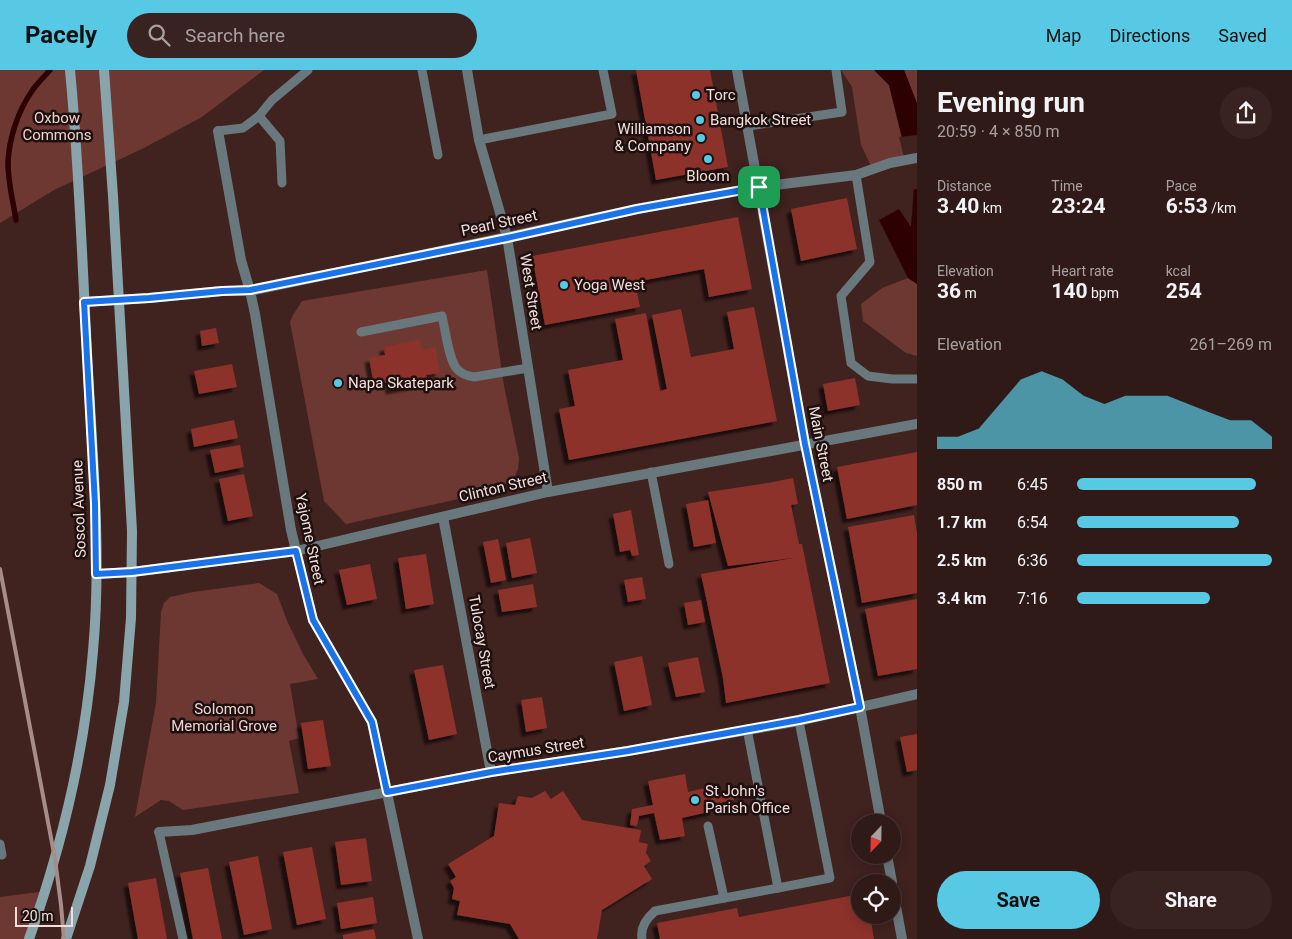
<!DOCTYPE html>
<html lang="en">
<head>
<meta charset="utf-8">
<style>
	body { margin:0; font-family:Roboto,sans-serif; background:#382320; color:#f1f3f6; height:100vh; display:flex; flex-direction:column; font-size:19px; white-space:nowrap }
	* { box-sizing:border-box; margin:0 }
	p { font-size:16px; color:#a8a1a1 }
	.icon { flex:none; width:28px; height:28px; fill:none; stroke:currentColor; stroke-width:2; stroke-linecap:round; stroke-linejoin:round }
	.map { position:relative; flex:1; overflow:hidden }
	.details { display:flex; flex-direction:column; background:#301a17; width:375px }
	.details>* { flex:none }
	.needle { width:32px; rotate:202deg }
	.controls { position:absolute; left:851px; top:744px; display:grid; gap:10px }
	.controls a { display:grid; place-items:center; width:50px; height:50px; border-radius:50%; background:#301a17; box-shadow:0 2px 12px #0003,0 0 0 1px #4b3836; font-size:25px }
	.scale { position:absolute; left:15px; bottom:12px; width:58px; box-sizing:border-box; padding-left:5px; border:2px solid #f3dedb; border-top:0; font-size:14px; line-height:18px; white-space:nowrap; color:#f3dedb; -webkit-text-stroke:4px #1d100e; paint-order:stroke }
	.pin { position:absolute; display:grid; place-items:center; width:42px; height:42px; color:#fff; margin:-21px; border-radius:10px; box-shadow:0 2px 8px #0006 }
	.round { display:grid; place-items:center; flex:none; width:52px; height:52px; border-radius:26px; background:#382320 }
	.head { display:flex; align-items:center; justify-content:space-between; height:85px; padding:0 20px }
	h1 { font-size:28px; font-weight:700; line-height:38px }
	.metrics { display:grid; grid-template-columns:repeat(3,1fr); gap:8px; height:85px; padding:5px 20px }
	.metrics div { display:grid; align-content:center }
	.metrics b { font-size:21px; font-weight:700 }
	.metrics small { font-size:14px; font-weight:400 }
	.metrics p { font-size:14px }
	.chart { height:140px; padding:10px 20px }
	.chart p { display:flex; justify-content:space-between }
	.chart svg { width:100%; height:90px; margin-top:5px; fill:#58c9e4; opacity:.7 }
	.action { display:flex; gap:10px; margin-top:auto; padding:10px 20px }
	.action a { flex:1; height:58px; border-radius:30px; background:#58c9e4; color:#111; font-size:20px; font-weight:700; line-height:58px; text-align:center }
	.action a+a { background:#382320; color:#f1f3f6 }
	ul { padding:0 20px; list-style:none; font-size:16px }
	li { display:grid; grid-template-columns:80px 60px 1fr; align-items:center; height:38px }
	li i { height:12px; border-radius:6px; background:#58c9e4 }
	header { display:flex; align-items:center; gap:30px; box-sizing:border-box; height:70px; padding:0 25px; background:#58c9e4; color:#111 }
	header strong { font-size:24px }
	nav { display:flex; gap:28px; margin-inline-start:auto; font-size:18px }
	.search { width:350px; height:45px; background:#382320; display:flex; align-items:center; gap:12px; box-sizing:border-box; padding:0 18px; border-radius:28px; color:#a8a1a1; font-size:19px }
	main { display:flex; flex:1; min-height:0 }
	.map>svg:first-child { display:block }
	.green { fill:#6d3832 }
	.water { fill:#2d0101 }
	.pier { fill:#40221f }
	.lines { fill:none; stroke-linecap:round; stroke-linejoin:round }
	.stream { stroke:#2d0101; stroke-width:5.5 }
	.building { fill:#8c322b; filter:url(#shadow) }
	.service { stroke:#68787d; stroke-width:9 }
	.minor { stroke:#68787d; stroke-width:10 }
	.tertiary { stroke:#68787d; stroke-width:10 }
	.secondary { stroke:#89a4ab; stroke-width:10 }
	.rail { stroke:#a68d8a; stroke-width:4 }
	.route-casing { stroke:#fff; stroke-width:10 }
	.route { stroke:#1a73e8; stroke-width:6 }
	.poi-dot { fill:#58c9e4; stroke:#1d100e; stroke-width:2 }
	.labels { text-anchor:middle; dominant-baseline:central; stroke-width:5; stroke-linejoin:round; paint-order:stroke }
	.poi-label { font-size:15px; fill:#f3dedb; stroke:#1d100e; text-anchor:start }
	.park-label { font-size:15px; fill:#edd2cf; stroke:#1d100e }
	.street-label { font-size:15px; fill:#f3dedb; stroke:#1d100e }
</style>
</head>
<body>
<header>
<strong>Pacely</strong>
<div class="search"><svg class="icon" aria-label="search" viewBox="0 0 24 24"><circle cx="10" cy="10" r="6"/><path d="M15 15l6 6"/></svg>Search here</div>
<nav><a>Map</a><a>Directions</a><a>Saved</a></nav>
</header>
<main>
<div class="map">
<svg width="917" height="869" viewBox="0 0 917 869">
	<defs>
		<filter id="shadow"><feDropShadow dx="-4.5" dy="4.5" stdDeviation="1" flood-color="#0009"/></filter>
	</defs>
	<rect width="100%" height="100%" fill="#40221f"/>
	<g class="green">
		<path d="M0 0H264L202 47 142 79 54 120 0 153Z"/>
		<path d="M841 0H874L889 15 907 90 871 96 861 75 852 17Z"/>
		<path d="M904 0H917V35Z"/>
		<path d="M487 200 504 316 519 388 518 399 513 410 490 422 346 454 324 431 290 252 293 245 302 231Z"/>
		<path d="M908 208 917 214V286L906 283 863 251 861 234 882 218Z"/>
		<path d="M259 513 277 524 288 553 303 584 318 609 290 614 299 668 289 671 299 723 183 740 169 731 161 730 135 747 156 633 161 542 164 533 170 527 193 522Z"/>
		<path d="M46 821 29 869H0V827Z"/>
	</g>
	<path class="water" d="M874 0H904L917 33V214L908 208 879 150 899 139 911 157 914 116 889 15Z"/>
	<path class="pier" d="M917 65V119L911 120V116L899 67Z"/>
	<g class="lines">
		<path class="stream" d="M16 150C13 131 8 112 8 93 9 68 18 41 32 21 37 13 44 7 50 0"/>
	</g>
	<g class="building">
		<path d="M636 0H710L728 97 656 110Z"/>
		<path d="M847 128 857 179 801 191 791 139Z"/>
		<path d="M738 147 752 219 709 227 704 199 635 212 640 237 545 255 532 186Z"/>
		<path d="M754 237 777 351 569 390 559 339 575 336 568 300 623 290 615 249 646 243 660 321 667 319 652 245 681 239 691 287 734 279 727 242Z"/>
		<path d="M216 258 219 273 202 276 200 261Z"/>
		<path d="M420 270 422 280 435 277 440 303 426 305 428 313 390 320 389 312 374 315 369 288 385 285 384 277Z"/>
		<path d="M232 294 237 317 199 324 194 301Z"/>
		<path d="M855 308 860 335 828 341 823 314Z"/>
		<path d="M234 350 238 368 194 377 191 359Z"/>
		<path d="M240 375 244 397 215 403 210 380Z"/>
		<path d="M917 382V435L847 449 837 397Z"/>
		<path d="M244 404 253 446 228 451 219 409Z"/>
		<path d="M793 408 798 434 791 435 799 474H802L830 613 726 633 723 608 701 504 793 488 728 496 708 422 768 413Z"/>
		<path d="M708 430 716 473 694 477 686 434Z"/>
		<path d="M631 440 639 485 632 486 630 480 620 482 613 444Z"/>
		<path d="M914 445 917 463V523L862 533 848 457Z"/>
		<path d="M530 468 537 503 512 508 506 473Z"/>
		<path d="M498 469 506 510 491 513 483 472Z"/>
		<path d="M426 484 434 534 406 539 398 488Z"/>
		<path d="M370 494 377 529 347 535 339 500Z"/>
		<path d="M642 507 646 529 628 532 624 510Z"/>
		<path d="M533 514 537 537 502 542 498 520Z"/>
		<path d="M917 529V599L878 606 865 539Z"/>
		<path d="M701 530 705 552 688 555 684 533Z"/>
		<path d="M642 586 652 635 624 641 614 592Z"/>
		<path d="M698 587 705 622 676 627 668 593Z"/>
		<path d="M443 595 457 664 429 670 414 600Z"/>
		<path d="M542 627 547 658 526 662 521 630Z"/>
		<path d="M323 650 331 696 308 699 301 653Z"/>
		<path d="M917 664V700L907 702 900 667Z"/>
		<path d="M685 704 688 722 709 717 711 725 733 720 734 730 712 735 713 741 682 748 685 766 660 770 654 743 639 746 637 756 630 755 632 739 653 735 648 711Z"/>
		<path d="M545 721 551 729 563 721 582 750 641 760 639 772 648 774 646 783 651 791 644 796 652 809 602 840 597 869H519L510 854 457 845 460 831 452 829 454 818 450 811 456 807 448 794 494 766 499 733 515 735 518 726 532 728Z"/>
		<path d="M366 768 372 811 341 815 335 772Z"/>
		<path d="M312 777 326 849 297 855 283 782Z"/>
		<path d="M258 786 272 859 244 865 229 792Z"/>
		<path d="M208 798 222 869H193L180 803Z"/>
		<path d="M156 808 167 869H138L128 813Z"/>
		<path d="M860 824V845H870L874 869H660L657 853 737 838 739 847Z"/>
		<path d="M373 827 377 853 341 859 337 833Z"/>
		<path d="M374 859 376 869H343V865Z"/>
	</g>
	<g class="lines">
		<g class="service">
			<path d="M422 0 438 85"/>
			<path d="M259 46 272 30 308 0"/>
			<path d="M748 56 842 42 836 0"/>
			<path d="M218 61 243 58 259 46 280 71 282 113"/>
			<path d="M479 70 612 44 603 0"/>
			<path d="M856 105 870 192 841 226 851 293 868 306 892 309H917"/>
			<path d="M361 262 442 246C445 258 449 291 457 299 461 304 468 306 474 307L528 298"/>
			<path d="M651 402 669 494"/>
			<path d="M747 659 778 818 830 808 799 651"/>
			<path d="M708 756 724 828"/>
			<path d="M159 762 183 869"/>
			<path d="M0 774 2 785H0"/>
			<path d="M642 869C640 858 647 848 655 841L778 818"/>
		</g>
		<g class="minor">
			<path d="M467 0 479 70 507 167 548 422"/>
			<path d="M218 61 241 190 250 221 255 244 291 460 313 550 372 652 418 869"/>
			<path d="M84 232 149 228 222 221H250L507 167 637 139 759 117 856 105 890 93 917 88"/>
			<path d="M443 447 491 702"/>
			<path d="M97 504 132 502 296 481 548 422 917 354"/>
			<path d="M159 762 192 760 491 702 628 681 799 651 917 624"/>
		</g>
		<g class="tertiary">
			<path d="M737 0 805 374 860 637 881 752"/>
			<path d="M887 785 892 812"/>
			<path d="M892 815 902 869"/>
		</g>
		<g class="secondary">
			<path d="M29 869C62 776 85 680 93 581 102 482 92 381 87 282 82 188 79 94 70 0"/>
			<path d="M66 869 90 796 110 715 124 632 131 548 132 461 113 126 104 0"/>
		</g>
		<path class="rail" d="M0 499 55 789 61 835 64 869"/>
	</g>
	<g class="lines">
		<defs>
			<path id="route" d="M759 117 805 374 860 637 799 650 628 681 491 702 387 722 372 652 313 550 296 481 132 502 96 504 95 434 84 232 149 228 222 221 250 220 507 168 637 139Z"/>
		</defs>
		<use href="#route" class="route-casing"/>
		<use href="#route" class="route"/>
	</g>
	<g class="poi-dot">
		<circle cx="696" cy="25" r="5"/>
		<circle cx="700" cy="50" r="5"/>
		<circle cx="701" cy="68" r="5"/>
		<circle cx="708" cy="89" r="5"/>
		<circle cx="564" cy="215" r="5"/>
		<circle cx="338" cy="313" r="5"/>
		<circle cx="695" cy="730" r="5"/>
	</g>
	<g class="labels">
		<g class="poi-label">
			<text x="706" y="25">Torc</text>
			<text x="710" y="50">Bangkok Street</text>
			<text x="691" y="59" text-anchor="end">Williamson<tspan x="691" dy="17">&amp; Company</tspan></text>
			<text x="708" y="106" text-anchor="middle">Bloom</text>
			<text x="574" y="215">Yoga West</text>
			<text x="348" y="313">Napa Skatepark</text>
			<text x="705" y="721">St John's<tspan x="705" dy="17">Parish Office</tspan></text>
		</g>
		<g class="park-label">
			<text x="57" y="48">Oxbow<tspan x="57" dy="17">Commons</tspan></text>
			<text x="224" y="639">Solomon<tspan x="224" dy="17">Memorial Grove</tspan></text>
		</g>
		<g class="street-label">
			<text transform="translate(499 153) rotate(-12)">Pearl Street</text>
			<text transform="translate(531 222) rotate(81)">West Street</text>
			<text transform="translate(821 374) rotate(79)">Main Street</text>
			<text transform="translate(503 417) rotate(-13)">Clinton Street</text>
			<text transform="translate(79 439) rotate(-92)">Soscol Avenue</text>
			<text transform="translate(310 469) rotate(78)">Yajome Street</text>
			<text transform="translate(482 572) rotate(80)">Tulocay Street</text>
			<text transform="translate(536 680) rotate(-9)">Caymus Street</text>
		</g>
	</g>
</svg>
<div class="controls">
<a><svg class="needle" viewBox="-14 -14 28 28"><path d="M0-13l5 13h-10z" fill="#e53935"/><path d="M0 13l5-13h-10z" fill="#a8a1a1"/></svg></a>
<a><svg class="icon" aria-label="locate" viewBox="0 0 24 24"><circle cx="12" cy="12" r="6"/><path d="M12 2v4M12 18v4M2 12h4M18 12h4"/></svg></a>
</div>
<div class="scale">20 m</div>
<div class="pin" style="left:759px;top:117px;background:#1e9e55"><svg class="icon" aria-label="arrive" viewBox="0 0 24 24"><path d="M6 21V4h12l-3 4 3 4H6"/></svg></div>
</div>
<section class="details">
<div class="head"><div><h1>Evening run</h1><p>20:59 · 4 × 850 m</p></div><a class="round"><svg class="icon" aria-label="share" viewBox="0 0 24 24"><path d="M12 15V3M7 8l5-5 5 5M5 13v7h14v-7"/></svg></a></div>
<div class="metrics">
<div><p>Distance</p><b>3.40<small> km</small></b></div>
<div><p>Time</p><b>23:24</b></div>
<div><p>Pace</p><b>6:53<small> /km</small></b></div>
</div>
<div class="metrics">
<div><p>Elevation</p><b>36<small> m</small></b></div>
<div><p>Heart rate</p><b>140<small> bpm</small></b></div>
<div><p>kcal</p><b>254</b></div>
</div>
<div class="chart"><p><span>Elevation</span>261–269 m</p>
<svg viewBox="0 0 160 44" preserveAspectRatio="none"><path d="M0 44V38L10 38L20 34L30 22L40 10L50 6L60 10L70 18L80 22L90 18L100 18L110 18L120 22L130 26L140 30L150 30L160 38V44z"/></svg>
</div>
<ul>
<li><b>850 m</b>6:45<i style="width:92%"></i></li>
<li><b>1.7 km</b>6:54<i style="width:83%"></i></li>
<li><b>2.5 km</b>6:36<i style="width:100%"></i></li>
<li><b>3.4 km</b>7:16<i style="width:68%"></i></li>
</ul>
<div class="action"><a>Save</a><a>Share</a></div>
</section>
</main>
</body>
</html>
